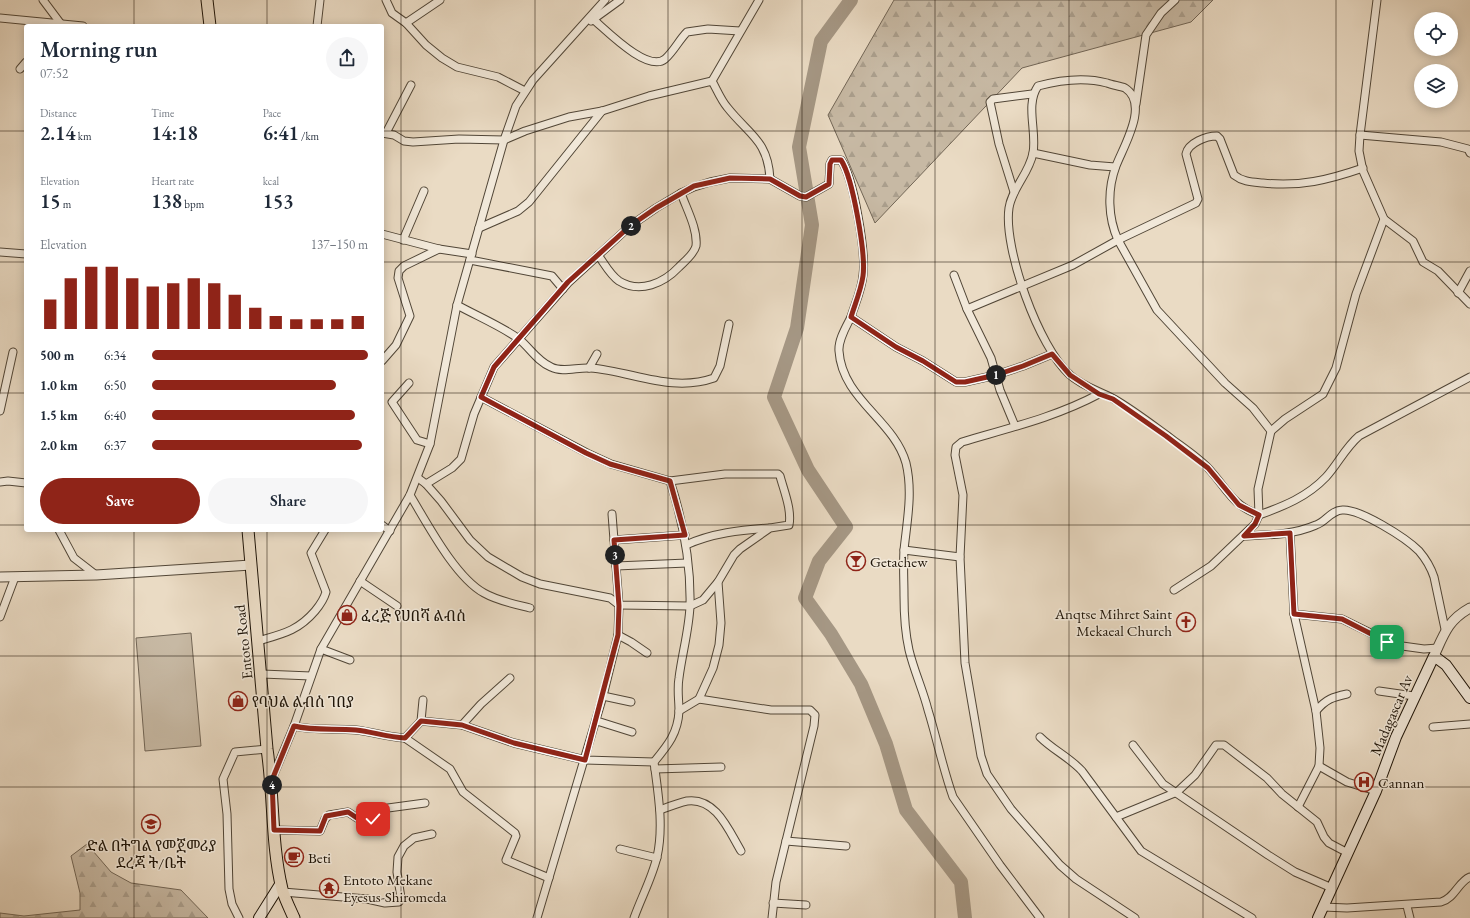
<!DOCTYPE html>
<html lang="en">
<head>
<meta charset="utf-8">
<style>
	body { margin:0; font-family:"EB Garamond","Noto Serif Ethiopic",serif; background:#f6f6f7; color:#1f2937; height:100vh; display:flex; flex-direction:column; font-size:15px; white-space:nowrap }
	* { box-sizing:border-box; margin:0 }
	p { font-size:13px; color:#747a83 }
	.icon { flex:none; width:22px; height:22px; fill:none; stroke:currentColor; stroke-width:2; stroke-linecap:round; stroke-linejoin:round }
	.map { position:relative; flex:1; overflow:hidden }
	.panel { position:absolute; left:24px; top:24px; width:360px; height:508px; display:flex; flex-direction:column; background:#fff; border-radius:4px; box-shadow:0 2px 10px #0003 }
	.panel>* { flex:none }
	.controls { position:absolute; left:1414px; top:12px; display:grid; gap:8px }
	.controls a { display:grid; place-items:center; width:44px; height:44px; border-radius:50%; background:#fff; box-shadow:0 2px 10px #0003; font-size:20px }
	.pin { position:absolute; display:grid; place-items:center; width:34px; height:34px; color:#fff; margin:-17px; border-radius:8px; box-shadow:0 2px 6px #0006 }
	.km { position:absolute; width:20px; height:20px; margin:-10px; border-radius:50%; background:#222; color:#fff; font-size:11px; line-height:20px; text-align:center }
	.round { display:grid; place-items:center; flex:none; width:42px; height:42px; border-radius:21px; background:#f6f6f7 }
	.overview { display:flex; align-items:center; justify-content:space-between; height:68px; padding:0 16px }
	h1 { font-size:22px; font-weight:600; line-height:30px }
	.metrics { display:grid; grid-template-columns:repeat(3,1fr); gap:6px; height:68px; padding:4px 16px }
	.metrics div { display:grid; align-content:center }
	.metrics b { font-size:20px; font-weight:600 }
	.metrics small { font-size:11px; font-weight:400 }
	.metrics p { font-size:11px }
	.chart { height:112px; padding:8px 16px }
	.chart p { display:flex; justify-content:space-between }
	.chart svg { width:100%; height:72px; margin-top:4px; stroke:#8f2418; stroke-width:6 }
	.action { display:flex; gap:8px; margin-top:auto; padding:8px 16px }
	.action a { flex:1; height:46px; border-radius:24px; background:#8f2418; color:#fff; font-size:16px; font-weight:600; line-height:46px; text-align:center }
	.action a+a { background:#f6f6f7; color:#1f2937 }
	ul { padding:0 16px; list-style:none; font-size:13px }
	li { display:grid; grid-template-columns:64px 48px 1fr; align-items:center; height:30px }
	li i { height:10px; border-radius:5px; background:#8f2418 }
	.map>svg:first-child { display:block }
	.forest { fill:url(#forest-firs); stroke:#726656 }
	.garden { fill:#c7b9a4; stroke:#726656 }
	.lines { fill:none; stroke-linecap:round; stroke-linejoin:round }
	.river { stroke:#a59784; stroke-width:14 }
	.minor-casing { stroke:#514637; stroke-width:9 }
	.tertiary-casing { stroke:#514637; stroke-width:11 }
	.secondary-casing { stroke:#1e1408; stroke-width:12 }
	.primary-casing { stroke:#1e1408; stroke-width:13 }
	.minor { stroke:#f1e8d9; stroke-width:7 }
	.tertiary { stroke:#f1e8d9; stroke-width:9 }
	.secondary { stroke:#f1e8d9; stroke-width:10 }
	.primary { stroke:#eadbc4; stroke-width:11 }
	.route-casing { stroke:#fff; stroke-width:8 }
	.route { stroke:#8f2418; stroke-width:5 }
	.grid { fill:none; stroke:#1e1408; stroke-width:1; stroke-opacity:0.55 }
	.labels { text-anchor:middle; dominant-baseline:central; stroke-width:3; stroke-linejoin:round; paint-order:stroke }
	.poi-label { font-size:15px; fill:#1e1408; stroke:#f1e8d9; text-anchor:start }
	.street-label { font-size:15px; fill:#1e1408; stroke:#f1e8d9 }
</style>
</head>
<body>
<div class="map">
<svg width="1470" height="918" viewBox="0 0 1470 918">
	<defs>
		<pattern id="forest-firs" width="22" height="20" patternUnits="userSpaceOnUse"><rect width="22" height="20" fill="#c7b9a4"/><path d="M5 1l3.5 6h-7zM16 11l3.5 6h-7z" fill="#aa9e8c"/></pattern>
	</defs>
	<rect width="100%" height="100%" fill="#eadbc4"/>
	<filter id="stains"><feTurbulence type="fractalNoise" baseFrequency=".005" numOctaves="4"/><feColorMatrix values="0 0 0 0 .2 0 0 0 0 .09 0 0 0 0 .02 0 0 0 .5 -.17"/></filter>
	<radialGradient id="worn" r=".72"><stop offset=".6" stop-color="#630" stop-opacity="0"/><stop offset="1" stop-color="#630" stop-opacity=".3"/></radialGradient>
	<g class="forest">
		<path d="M894 0H1213L1191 22 1022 68 875 223 828 115Z"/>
		<path d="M87 844 111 872 131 883 181 890 208 918H0V913L24 916 80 910V893L71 856Z"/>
	</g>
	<path class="garden" d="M191 633 201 746 145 751 136 638Z"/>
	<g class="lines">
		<path class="river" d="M851 0 821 41 799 147 812 225 797 328 774 397 808 470 846 527 819 561 805 598 831 634 861 684 886 744 906 810 961 882 965 918"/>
		<defs>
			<g id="minor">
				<path d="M43 0 61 24 60 25"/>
				<path d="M386 0 392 13 406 23 426 45 442 58 457 67 498 77 525 91"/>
				<path d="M1377 0 1360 135 1359 151 1363 171 1384 219 1413 241 1423 262 1438 271 1470 304"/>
				<path d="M0 18 83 26"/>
				<path d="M594 20C607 31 648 73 665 59 674 51 679 40 687 32L708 29 740 31"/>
				<path d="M591 21 620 0"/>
				<path d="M406 23 440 0"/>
				<path d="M317 26 320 0"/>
				<path d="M20 69 26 62"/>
				<path d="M712 81 759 0"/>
				<path d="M1136 104 1146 35 1161 13 1175 0"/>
				<path d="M382 133 394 135 404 141 413 142 459 139 504 140 525 131 569 117 602 111 649 96 712 81C717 90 721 100 727 107 749 135 768 140 770 179"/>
				<path d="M386 133 411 85"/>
				<path d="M1360 135 1441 142 1468 149 1470 153"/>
				<path d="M1033 153 1090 165 1115 167"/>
				<path d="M1014 192 999 144 990 102 993 99 1032 94"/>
				<path d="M479 228 518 211 529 202 602 111"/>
				<path d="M382 234 439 249 472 254"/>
				<path d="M403 240 424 191"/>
				<path d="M0 252 26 254"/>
				<path d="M598 255C604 263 610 275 619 281 640 294 664 283 679 267 685 261 694 254 696 246 698 229 686 208 681 193"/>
				<path d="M470 260 552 276 563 289"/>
				<path d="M954 275 967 309 991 358 1000 390 1015 426"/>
				<path d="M1458 293 1470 271"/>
				<path d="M457 305C477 316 501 326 519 339 530 348 537 361 551 367 562 373 578 367 590 368 632 371 671 393 714 378L720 366 729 324"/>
				<path d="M967 309 1073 265 1118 240C1108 218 1107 190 1116 166 1123 147 1150 104 1125 88 1120 86 1112 85 1107 83 1085 77 1060 80 1038 86 1025 105 1037 131 1033 153 1029 174 1012 188 1009 208 1003 248 1039 348 1070 375 1082 386 1099 391 1114 399 1133 410 1151 424 1169 437 1182 447 1198 457 1209 469 1228 490 1231 504 1259 515 1284 506 1307 497 1326 477 1338 464 1345 448 1359 436L1470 377"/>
				<path d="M382 361 396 345 410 316 398 278 399 271 404 266 439 249"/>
				<path d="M589 368 597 354"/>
				<path d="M409 383 392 402 417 440 430 444"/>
				<path d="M1099 394C1056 417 1009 428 962 442L956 447 955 455 963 495 960 557 965 663 981 756 987 774 1011 809 1060 865 1076 879 1135 918"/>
				<path d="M481 397 587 453 611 464 670 481C683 521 691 563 690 606 689 630 682 654 679 678 677 689 679 700 679 711 678 733 668 745 654 762 658 793 664 826 657 857 652 878 641 898 634 918"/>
				<path d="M0 411 13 352"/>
				<path d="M1271 431 1285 419 1323 394 1336 368 1356 294 1384 219"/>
				<path d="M418 478 426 484 452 468 461 459 474 414 494 367 568 283 630 226 656 208 681 193 694 187 710 182 730 178 770 179 800 196 806 197 829 184 830 164 832 160H841C854 178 866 253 863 275 862 289 855 304 851 317"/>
				<path d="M670 481 725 474H778L780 476C784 491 792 510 789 525L770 528 740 549 734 555 718 582 721 623 719 645 713 668 699 699"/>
				<path d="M0 482 8 481 26 483"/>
				<path d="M426 484 441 501 470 540 488 557 522 577 540 584 610 598 619 605 618 635 603 696 537 918"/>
				<path d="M410 495C427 523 455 577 484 593 498 601 514 604 530 608"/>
				<path d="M612 514 614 540"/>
				<path d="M382 525 390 531"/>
				<path d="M59 530 74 558 96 575"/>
				<path d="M1290 533 1294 614 1342 619 1395 645 1424 649 1438 648"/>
				<path d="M685 535 614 540 619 605 690 606 703 600 718 582"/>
				<path d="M1244 536C1268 535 1293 535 1316 525 1326 522 1330 511 1342 510 1359 508 1406 538 1419 551 1425 558 1431 568 1434 577L1445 629"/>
				<path d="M686 545C712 533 741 530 769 528"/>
				<path d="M904 550 960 557"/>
				<path d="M616 566 687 563"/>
				<path d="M360 581 397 606"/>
				<path d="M1174 590 1211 566 1255 524 1259 515 1258 489 1271 431 1253 408 1225 383 1157 310 1118 240 1196 203 1198 199 1186 154C1188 143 1206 136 1217 136L1220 139 1234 175C1243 182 1252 182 1263 183 1300 187 1328 180 1363 168"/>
				<path d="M1294 614 1316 711 1320 748 1319 766 1298 807"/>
				<path d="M0 617 15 577"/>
				<path d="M618 635 631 642 647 653"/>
				<path d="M258 641C282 634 298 631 315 611 320 605 324 599 326 592L311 553 325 530"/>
				<path d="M321 649 350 660"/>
				<path d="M262 674 311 676"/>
				<path d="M1379 691 1414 696"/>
				<path d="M603 696 631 702"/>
				<path d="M679 711 699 699 771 710H810L815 715 814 726 776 882 772 918"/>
				<path d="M1316 711C1326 699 1333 697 1347 694"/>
				<path d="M421 721 423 700"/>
				<path d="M597 721 632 732"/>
				<path d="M462 725 481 704 510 678"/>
				<path d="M294 726C314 731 335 728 356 730 373 732 387 737 405 738L421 721 462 725 514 743 585 760 654 762"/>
				<path d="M1433 727 1470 724"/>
				<path d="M1040 737C1053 750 1069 757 1082 771L1141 851 1252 918"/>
				<path d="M405 738 450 769 463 792 515 833 516 836 506 860 549 878"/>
				<path d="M1133 745 1163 784 1268 855 1295 872 1332 888"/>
				<path d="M1319 766 1347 782 1376 791"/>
				<path d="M655 769 721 767"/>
				<path d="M272 779 294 726 321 649 410 495 430 444 457 305 504 140 516 106 533 80 605 0"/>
				<path d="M660 810C668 807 678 803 687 801 716 797 729 831 741 851"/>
				<path d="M1116 817 1177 792 1195 775 1216 745H1224L1267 778 1282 794 1317 822 1324 837 1329 843 1348 853"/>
				<path d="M274 830 320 831 325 819 329 815 348 812 357 818 373 819 388 808 425 803"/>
				<path d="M786 841 846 846"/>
				<path d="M620 849 657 858"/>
				<path d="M283 892 367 899 385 903 399 902 401 898 397 872 398 857 404 846 414 838 432 834"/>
				<path d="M773 903 806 905"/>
				<path d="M1407 906 1410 918"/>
				<path d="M1323 907 1347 908 1441 902C1455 898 1458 882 1470 877"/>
				<path d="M239 918 232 904 229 889 227 814 223 779 235 752 267 749"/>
				<path d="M1040 918 1000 865 953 797C943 769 937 739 928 710 923 690 914 671 909 650 905 632 904 613 904 596 904 581 903 565 904 550 907 521 913 492 906 463 894 420 842 399 839 351 838 340 846 327 851 317L896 347 923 361 956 382H965L996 375 1023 366 1052 354"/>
			</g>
			<g id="tertiary">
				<path d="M0 577 96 575 251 565"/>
				<path d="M1434 656C1444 634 1448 620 1470 608"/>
			</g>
			<g id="secondary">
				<path d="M259 918 281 883"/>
				<path d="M1318 918 1376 791 1396 737 1434 656 1446 665 1470 698"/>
			</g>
			<g id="primary">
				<path d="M207 0 210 26"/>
				<path d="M248 530 267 749C274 795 271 843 282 889 285 899 290 909 294 918"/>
			</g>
		</defs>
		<use href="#minor" class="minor-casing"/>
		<use href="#tertiary" class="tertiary-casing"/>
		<use href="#secondary" class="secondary-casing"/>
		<use href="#primary" class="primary-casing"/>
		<use href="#minor" class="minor"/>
		<use href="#tertiary" class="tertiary"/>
		<use href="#secondary" class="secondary"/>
		<use href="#primary" class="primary"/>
	</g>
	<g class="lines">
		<defs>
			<path id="route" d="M373 819 357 818 348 812 326 816 320 831 274 830 272 780 294 726C314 731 335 728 356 730 373 732 387 737 405 738L421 721 462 725 514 743 585 760 618 635 619 606 614 540 685 535 670 481 610 464 586 453 481 397 494 367 568 282 630 226 656 208 694 186 730 178 770 179 800 196 806 197 829 184 830 164 832 160H841C853 178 866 255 863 276 861 290 855 304 851 317L896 347 923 361 956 382H965L996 375 1023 366 1052 354 1070 375 1099 394 1113 399 1166 436 1208 468 1239 505 1259 515 1255 524 1244 536 1290 533 1294 614 1342 619 1387 642"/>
		</defs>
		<use href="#route" class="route-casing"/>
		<use href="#route" class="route"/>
	</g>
	<path class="grid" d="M134 0V26M267 0V26M401 0V918M535 0V918M668 0V918M802 0V918M935 0V918M1069 0V918M1203 0V918M1336 0V918M0 131H26M382 131H1470M0 262H26M382 262H1470M0 393H26M382 393H1470M0 525H26M382 525H1470M134 530V918M267 530V918M0 656H1470M0 787H1470"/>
	<defs>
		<symbol id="bar-ring" viewBox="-11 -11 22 22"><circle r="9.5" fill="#f1e8d9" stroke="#8f2418" stroke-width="1.5"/><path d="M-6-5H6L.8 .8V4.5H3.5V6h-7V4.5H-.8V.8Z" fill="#8f2418"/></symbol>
		<symbol id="shop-ring" viewBox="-11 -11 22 22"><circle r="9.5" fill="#f1e8d9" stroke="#8f2418" stroke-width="1.5"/><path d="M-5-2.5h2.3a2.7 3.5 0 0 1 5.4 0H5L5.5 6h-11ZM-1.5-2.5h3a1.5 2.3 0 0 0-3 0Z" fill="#8f2418"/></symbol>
		<symbol id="church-ring" viewBox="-11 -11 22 22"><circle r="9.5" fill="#f1e8d9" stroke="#8f2418" stroke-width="1.5"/><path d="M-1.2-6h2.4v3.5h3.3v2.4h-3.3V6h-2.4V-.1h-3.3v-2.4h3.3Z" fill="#8f2418"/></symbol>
		<symbol id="hospital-ring" viewBox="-11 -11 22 22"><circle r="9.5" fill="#f1e8d9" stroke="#8f2418" stroke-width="1.5"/><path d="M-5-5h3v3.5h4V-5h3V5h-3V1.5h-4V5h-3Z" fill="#8f2418"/></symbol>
		<symbol id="school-ring" viewBox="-11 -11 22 22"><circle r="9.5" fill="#f1e8d9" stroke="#8f2418" stroke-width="1.5"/><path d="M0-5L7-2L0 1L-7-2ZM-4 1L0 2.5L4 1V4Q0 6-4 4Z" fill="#8f2418"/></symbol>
		<symbol id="cafe-ring" viewBox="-11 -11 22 22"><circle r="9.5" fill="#f1e8d9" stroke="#8f2418" stroke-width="1.5"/><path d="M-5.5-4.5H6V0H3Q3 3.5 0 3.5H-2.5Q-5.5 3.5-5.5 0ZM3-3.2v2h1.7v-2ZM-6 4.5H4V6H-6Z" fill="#8f2418"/></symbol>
		<symbol id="temple-ring" viewBox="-11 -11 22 22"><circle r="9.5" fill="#f1e8d9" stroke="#8f2418" stroke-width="1.5"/><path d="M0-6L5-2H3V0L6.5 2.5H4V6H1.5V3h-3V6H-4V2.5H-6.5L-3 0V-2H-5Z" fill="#8f2418"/></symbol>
	</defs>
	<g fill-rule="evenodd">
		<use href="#bar-ring" x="845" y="550" width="22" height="22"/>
		<use href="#shop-ring" x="336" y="604" width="22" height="22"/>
		<use href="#church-ring" x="1175" y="611" width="22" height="22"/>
		<use href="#shop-ring" x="227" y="690" width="22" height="22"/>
		<use href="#hospital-ring" x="1353" y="771" width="22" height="22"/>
		<use href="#school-ring" x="140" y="813" width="22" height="22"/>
		<use href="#cafe-ring" x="283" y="846" width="22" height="22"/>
		<use href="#temple-ring" x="318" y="877" width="22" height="22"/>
	</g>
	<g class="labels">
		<g class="poi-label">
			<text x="870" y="561">Getachew</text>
			<text x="1172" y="613" text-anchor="end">Anqtse Mihret Saint<tspan x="1172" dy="17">Mekaeal Church</tspan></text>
			<text x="361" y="615">ፈረጅ የሀበሻ ልብስ</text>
			<text x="252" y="701">የባህል ልብስ ገበያ</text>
			<text x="1378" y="782">Cannan</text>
			<text x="151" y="845" text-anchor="middle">ድል በትግል የመጀመሪያ<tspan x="151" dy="17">ደረጃ ት/ቤት</tspan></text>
			<text x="308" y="857">Beti</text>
			<text x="343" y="879">Entoto Mekane<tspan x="343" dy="17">Eyesus-Shiromeda</tspan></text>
		</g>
		<g class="street-label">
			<text transform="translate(243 642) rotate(-96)">Entoto Road</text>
			<text transform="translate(1391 715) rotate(-67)">Madagascar Av</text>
		</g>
	</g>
	<rect width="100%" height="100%" filter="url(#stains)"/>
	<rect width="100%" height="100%" fill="url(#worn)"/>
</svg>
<div class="controls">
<a><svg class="icon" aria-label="locate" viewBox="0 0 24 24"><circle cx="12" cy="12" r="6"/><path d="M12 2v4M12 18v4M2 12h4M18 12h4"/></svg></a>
<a><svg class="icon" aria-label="layers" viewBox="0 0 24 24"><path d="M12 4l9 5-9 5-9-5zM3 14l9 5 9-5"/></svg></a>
</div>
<div class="pin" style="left:1387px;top:642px;background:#1e9e55"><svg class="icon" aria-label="arrive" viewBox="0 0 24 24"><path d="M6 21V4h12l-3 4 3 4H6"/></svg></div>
<div class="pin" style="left:373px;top:819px;background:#d93025"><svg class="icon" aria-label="check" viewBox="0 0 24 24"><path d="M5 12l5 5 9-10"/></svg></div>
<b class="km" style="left:996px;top:375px">1</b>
<b class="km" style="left:631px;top:226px">2</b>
<b class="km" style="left:615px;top:555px">3</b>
<b class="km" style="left:272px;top:785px">4</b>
<section class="panel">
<div class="overview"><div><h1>Morning run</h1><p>07:52</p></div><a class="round"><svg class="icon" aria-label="share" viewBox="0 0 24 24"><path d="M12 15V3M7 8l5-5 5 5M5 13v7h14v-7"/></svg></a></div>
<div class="metrics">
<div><p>Distance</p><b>2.14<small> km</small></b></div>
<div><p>Time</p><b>14:18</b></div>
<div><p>Pace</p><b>6:41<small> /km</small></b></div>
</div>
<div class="metrics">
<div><p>Elevation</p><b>15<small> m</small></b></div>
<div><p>Heart rate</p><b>138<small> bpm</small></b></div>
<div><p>kcal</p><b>153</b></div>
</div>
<div class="chart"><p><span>Elevation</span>137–150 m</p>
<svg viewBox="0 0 160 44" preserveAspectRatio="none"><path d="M5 44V26M15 44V13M25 44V6M35 44V6M45 44V13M55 44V18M65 44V16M75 44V13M85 44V16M95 44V23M105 44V31M115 44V36M125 44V38M135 44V38M145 44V38M155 44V36"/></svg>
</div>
<ul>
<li><b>500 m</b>6:34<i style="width:100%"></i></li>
<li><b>1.0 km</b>6:50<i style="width:85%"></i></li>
<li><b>1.5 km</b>6:40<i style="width:94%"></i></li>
<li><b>2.0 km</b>6:37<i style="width:97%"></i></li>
</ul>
<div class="action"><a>Save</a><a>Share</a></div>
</section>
</div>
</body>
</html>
